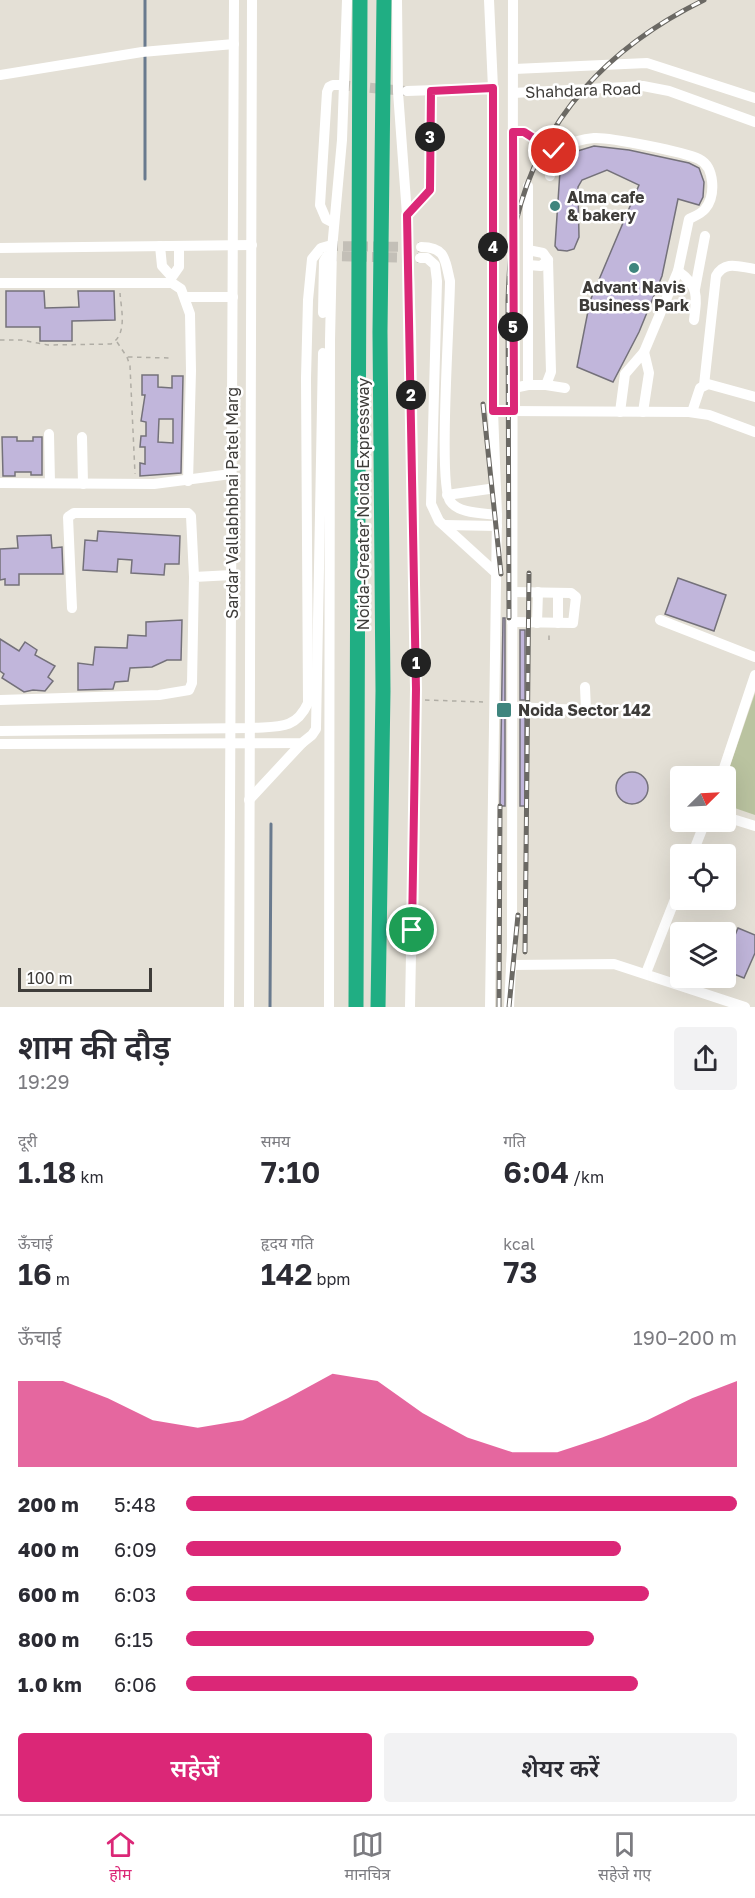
<!DOCTYPE html>
<html lang="hi">
<head>
<meta charset="utf-8">
<style>
	body { margin:0; font-family:"Golos Text","Noto Sans Devanagari",sans-serif; background:#f2f2f3; color:#2b2b33; height:100vh; display:flex; flex-direction:column; font-size:22px; white-space:nowrap }
	* { box-sizing:border-box; margin:0 }
	p { font-size:20px; color:#7c7c81 }
	.icon { flex:none; width:33px; height:33px; fill:none; stroke:currentColor; stroke-width:2; stroke-linecap:round; stroke-linejoin:round }
	.map { position:relative; height:1007px; overflow:hidden }
	.panel { display:flex; flex-direction:column; background:#fff; flex:1 }
	.panel>* { flex:none }
	.needle { width:39px; rotate:66deg }
	.tools { position:absolute; left:670px; top:766px; display:grid; gap:12px }
	.tools a { display:grid; place-items:center; width:66px; height:66px; border-radius:6px; background:#fff; box-shadow:0 6px 24px #0002; font-size:30px }
	.scale { position:absolute; left:18px; bottom:15px; width:134px; box-sizing:border-box; padding-left:6px; border:3px solid #3e3c39; border-top:0; font-size:16px; line-height:21px; white-space:nowrap; color:#3e3c39; -webkit-text-stroke:4px #fff; paint-order:stroke }
	.pin { position:absolute; display:grid; place-items:center; width:51px; height:51px; color:#fff; margin:-26px; border:3px solid #fff; border-radius:50%; box-shadow:0 2px 6px #0007 }
	.km { position:absolute; width:30px; height:30px; margin:-15px; border-radius:50%; background:#222; color:#fff; font-size:16px; line-height:30px; text-align:center }
	.round { display:grid; place-items:center; flex:none; width:63px; height:63px; border-radius:6px; background:#f2f2f3 }
	.headline { display:flex; align-items:center; justify-content:space-between; height:102px; padding:0 18px }
	h1 { font-size:33px; font-weight:600; line-height:45px }
	.metrics { display:grid; grid-template-columns:repeat(3,1fr); gap:9px; height:102px; padding:6px 18px }
	.metrics div { display:grid; align-content:center }
	.metrics b { font-size:30px; font-weight:600 }
	.metrics small { font-size:16px; font-weight:400 }
	.metrics p { font-size:16px }
	.chart { height:168px; padding:12px 18px }
	.chart p { display:flex; justify-content:space-between }
	.chart svg { width:100%; height:108px; margin-top:6px; fill:#db2777; opacity:.7 }
	.cta { display:flex; gap:12px; margin-top:auto; padding:12px 18px }
	.cta a { flex:1; height:69px; border-radius:6px; background:#db2777; color:#fff; font-size:24px; font-weight:600; line-height:69px; text-align:center }
	.cta a+a { background:#f2f2f3; color:#2b2b33 }
	ul { padding:0 18px; list-style:none; font-size:20px }
	li { display:grid; grid-template-columns:96px 72px 1fr; align-items:center; height:45px }
	li i { height:15px; border-radius:8px; background:#db2777 }
	.tabs { display:flex; justify-content:space-around; align-items:center; height:84px; border-top:2px solid #e1e1e2; background:#fff; font-size:16px; color:#7c7c81 }
	.tabs a { display:grid; justify-items:center; gap:3px }
	.tabs .selected { color:#db2777 }
	.map>svg:first-child { display:block }
	.green { fill:#bac3a0 }
	.lines { fill:none; stroke-linecap:round; stroke-linejoin:round }
	.stream { stroke:#697a8e; stroke-width:3 }
	.building { fill:#c1b6db; stroke:#74717a; stroke-width:1.5; fill-rule:evenodd }
	.minor-tunnel { stroke:#c3bfb7; stroke-width:10; stroke-dasharray:10 5; stroke-linecap:butt }
	.path { stroke:#b0ada5; stroke-width:1.5; stroke-dasharray:4.5 4.5; stroke-linecap:butt }
	.minor { stroke:#fff; stroke-width:10 }
	.highway { stroke:#20ae83; stroke-width:15 }
	.rail-casing { stroke:#6b6964; stroke-width:5 }
	.rail { stroke:#fff; stroke-width:3; stroke-dasharray:9; stroke-linecap:butt }
	.route-casing { stroke:#fff; stroke-width:12 }
	.route { stroke:#db2777; stroke-width:8 }
	.poi-dot { fill:#3f857e; stroke:#fff; stroke-width:2 }
	.labels { text-anchor:middle; dominant-baseline:central; stroke-width:5; stroke-linejoin:round; paint-order:stroke }
	.street-label { font-size:16px; fill:#3e3c39; stroke:#fff }
	.poi-label { font-size:16px; font-weight:bold; fill:#3e3c39; stroke:#fff; text-anchor:start }
</style>
</head>
<body>
<div class="map">
<svg width="755" height="1007" viewBox="0 0 755 1007">
	<rect width="100%" height="100%" fill="#e4e0d6"/>
	<path class="green" d="M755 693V815L726 805V778Z"/>
	<g class="lines">
		<g class="stream">
			<path d="M145 0V48"/>
			<path d="M145 55V179"/>
			<path d="M270 1007 271 824"/>
		</g>
	</g>
	<g class="building">
		<path d="M594 146 629 150 689 163 699 168 704 182 703 197 699 205 678 199 662 276 639 332 613 382 577 367 590 301 639 185 607 170 582 180 578 187 579 237 574 249 567 251 558 250 555 246 561 156Z"/>
		<path d="M6 291H44L45 308 79 307 78 291H114L115 320 72 321V341H40V327H6Z"/>
		<path d="M142 375H158V387L172 388V376H183L181 473 140 476V463L145 464V447H140L141 436H146V422L141 421 145 395H142ZM159 419H173V443L158 442Z"/>
		<path d="M2 437H17V441H33V437H42V475H31V472H15V476H3Z"/>
		<path d="M98 531 180 536 179 564H165L164 575 131 573 132 560 118 559 117 572 83 570 85 540 97 541Z"/>
		<path d="M51 535 52 548 62 547 63 574H19V585H5V579L0 580V549L18 548 17 536Z"/>
		<path d="M678 578 726 595 714 631 665 614Z"/>
		<path d="M503 618H505V806H500Z"/>
		<path d="M182 620 181 660H167L152 667 130 668 128 681 115 682 113 689 78 690V663L93 665 95 647 127 648 128 635 146 636V622Z"/>
		<rect x="520" y="630" width="5" height="70"/>
		<path d="M0 639 19 651 25 642 37 650 35 655 55 666 48 677 53 681 45 691 33 690 24 692 2 678 4 674 0 671Z"/>
		<rect x="520" y="715" width="5" height="91"/>
		<circle cx="632" cy="788" r="16"/>
		<path d="M738 928 755 935V953L744 978 726 971V957Z"/>
	</g>
	<g class="lines">
		<g class="minor-tunnel">
			<path d="M340 85 405 91"/>
			<path d="M328 246 421 247"/>
			<path d="M327 256 420 258"/>
		</g>
		<g class="path">
			<path d="M0 340H21L48 345 111 344C128 334 121 309 120 293"/>
			<path d="M117 342 127 357 130 366 135 474"/>
			<path d="M128 357 171 358"/>
			<path d="M549 640V633"/>
			<path d="M425 700 483 702"/>
		</g>
		<g class="minor">
			<path d="M397 0 398 92 407 215 411 333 416 689 410 1007"/>
			<path d="M489 0 493 88V411L497 515 490 1007"/>
			<path d="M514 69 647 63 755 98"/>
			<path d="M0 75 142 52 234 44"/>
			<path d="M407 91 493 88"/>
			<path d="M513 93 643 86 669 91 755 122"/>
			<path d="M513 132H524L554 151"/>
			<path d="M550 176 554 151C568 145 578 139 594 138 609 137 685 152 699 159 715 167 716 196 705 209 701 214 695 216 689 219L678 271 644 352"/>
			<path d="M407 215 430 190 431 91"/>
			<path d="M334 223 326 219 320 205 327 92 329 87 333 85H340"/>
			<path d="M160 246 162 266 172 277 179 267V246"/>
			<path d="M421 247C446 247 445 260 450 281 450 313 438 485 450 501 459 514 483 513 497 515"/>
			<path d="M0 248 252 245"/>
			<path d="M528 250 543 253 548 260 541 266 528 265"/>
			<path d="M420 258H427L435 265 437 281 431 504 439 521 496 573"/>
			<path d="M678 271C699 286 697 296 694 320"/>
			<path d="M0 283H172L181 289 190 314 191 371 188 481"/>
			<path d="M695 289 705 236"/>
			<path d="M185 297H233"/>
			<path d="M323 313 324 261 327 256"/>
			<path d="M528 385H546L551 372 548 260"/>
			<path d="M546 385 565 388"/>
			<path d="M704 385 716 276C725 260 739 267 755 269"/>
			<path d="M514 388 528 385V186"/>
			<path d="M493 411 689 412 709 415 755 432"/>
			<path d="M620 412 625 374 644 352 649 373 643 412"/>
			<path d="M692 412 700 388 708 384 755 397"/>
			<path d="M49 434 50 483"/>
			<path d="M82 437 83 484"/>
			<path d="M0 483 154 484 231 474"/>
			<path d="M447 495 496 488"/>
			<path d="M444 525 497 526"/>
			<path d="M558 593V623"/>
			<path d="M72 608 68 517 74 513H188L191 516 194 577"/>
			<path d="M660 620 755 657"/>
			<path d="M512 622 573 623 576 597 571 593 513 592"/>
			<path d="M537 623 538 592"/>
			<path d="M585 687 586 710"/>
			<path d="M0 700 159 695 189 690 192 683 194 577 232 575"/>
			<path d="M513 707 605 711"/>
			<path d="M0 731 250 728C277 726 295 731 308 703L306 378 308 300 312 259 321 248 328 246"/>
			<path d="M0 744 302 743 312 735 316 729 323 353"/>
			<path d="M721 777 755 675"/>
			<path d="M249 800 302 743"/>
			<path d="M726 817 755 826"/>
			<path d="M692 855 705 822"/>
			<path d="M511 965 614 964 745 1007"/>
			<path d="M646 973 681 884"/>
			<path d="M229 1007 234 0"/>
			<path d="M249 1007 252 0"/>
			<path d="M329 1007 330 340 332 249 342 140 347 0"/>
			<path d="M509 1007 512 947 513 0"/>
		</g>
		<g class="highway">
			<path d="M356 1007 360 0"/>
			<path d="M378 1007 383 691 380 332 384 0"/>
		</g>
		<defs>
			<g id="rail">
				<path d="M483 404 501 574"/>
				<path d="M509 618 508 300C509 274 510 248 516 222 540 118 610 46 704 0"/>
				<path d="M525 952 529 573"/>
				<path d="M499 1007 500 806"/>
				<path d="M509 1007 518 915"/>
			</g>
		</defs>
		<use href="#rail" class="rail-casing"/>
		<use href="#rail" class="rail"/>
	</g>
	<g class="lines">
		<defs>
			<path id="route" d="M412 930 416 689 407 215 430 190 431 91 493 88V411H514L513 132H524L554 151"/>
		</defs>
		<use href="#route" class="route-casing"/>
		<use href="#route" class="route"/>
	</g>
	<g class="poi-dot">
		<circle cx="555" cy="206" r="6"/>
		<circle cx="634" cy="268" r="6"/>
		<rect x="496" y="702" width="16" height="16" rx="3"/>
	</g>
	<g class="labels">
		<g class="street-label">
			<text transform="translate(583 90) rotate(-2)">Shahdara Road</text>
			<text transform="translate(232 503) rotate(-90)">Sardar Vallabhbhai Patel Marg</text>
			<text transform="translate(363 504) rotate(-90)">Noida-Greater Noida Expressway</text>
		</g>
		<g class="poi-label">
			<text x="567" y="197">Alma cafe<tspan x="567" dy="18">&amp; bakery</tspan></text>
			<text x="634" y="287" text-anchor="middle">Advant Navis<tspan x="634" dy="18">Business Park</tspan></text>
			<text x="518" y="710">Noida Sector 142</text>
		</g>
	</g>
</svg>
<div class="tools">
<a><svg class="needle" viewBox="-14 -14 28 28"><path d="M0-13l5 13h-10z" fill="#e53935"/><path d="M0 13l5-13h-10z" fill="#7c7c81"/></svg></a>
<a><svg class="icon" aria-label="locate" viewBox="0 0 24 24"><circle cx="12" cy="12" r="6"/><path d="M12 2v4M12 18v4M2 12h4M18 12h4"/></svg></a>
<a><svg class="icon" aria-label="layers" viewBox="0 0 24 24"><path d="M12 4l9 5-9 5-9-5zM3 14l9 5 9-5"/></svg></a>
</div>
<div class="scale">100 m</div>
<div class="pin" style="left:412px;top:930px;background:#1e9e55"><svg class="icon" aria-label="arrive" viewBox="0 0 24 24"><path d="M6 21V4h12l-3 4 3 4H6"/></svg></div>
<div class="pin" style="left:554px;top:151px;background:#d93025"><svg class="icon" aria-label="check" viewBox="0 0 24 24"><path d="M5 12l5 5 9-10"/></svg></div>
<b class="km" style="left:416px;top:663px">1</b>
<b class="km" style="left:411px;top:395px">2</b>
<b class="km" style="left:430px;top:137px">3</b>
<b class="km" style="left:493px;top:247px">4</b>
<b class="km" style="left:513px;top:327px">5</b>
</div>
<section class="panel">
<div class="headline"><div><h1>शाम की दौड़</h1><p>19:29</p></div><a class="round"><svg class="icon" aria-label="share" viewBox="0 0 24 24"><path d="M12 15V3M7 8l5-5 5 5M5 13v7h14v-7"/></svg></a></div>
<div class="metrics">
<div><p>दूरी</p><b>1.18<small> km</small></b></div>
<div><p>समय</p><b>7:10</b></div>
<div><p>गति</p><b>6:04<small> /km</small></b></div>
</div>
<div class="metrics">
<div><p>ऊँचाई</p><b>16<small> m</small></b></div>
<div><p>हृदय गति</p><b>142<small> bpm</small></b></div>
<div><p>kcal</p><b>73</b></div>
</div>
<div class="chart"><p><span>ऊँचाई</span>190–200 m</p>
<svg viewBox="0 0 160 44" preserveAspectRatio="none"><path d="M0 44V9L10 9L20 16L30 25L40 28L50 25L60 16L70 6L80 9L90 22L100 32L110 38L120 38L130 32L140 25L150 16L160 9V44z"/></svg>
</div>
<ul>
<li><b>200 m</b>5:48<i style="width:100%"></i></li>
<li><b>400 m</b>6:09<i style="width:79%"></i></li>
<li><b>600 m</b>6:03<i style="width:84%"></i></li>
<li><b>800 m</b>6:15<i style="width:74%"></i></li>
<li><b>1.0 km</b>6:06<i style="width:82%"></i></li>
</ul>
<div class="cta"><a>सहेजें</a><a>शेयर करें</a></div>
</section>
<nav class="tabs">
<a class="selected"><svg class="icon" aria-label="home" viewBox="0 0 24 24"><path d="M3 11l9-7 9 7M6 9v11h12V9"/></svg>होम</a>
<a><svg class="icon" aria-label="map" viewBox="0 0 24 24"><path d="M3 6l6-2 6 2 6-2v14l-6 2-6-2-6 2zM9 4v14M15 6v14"/></svg>मानचित्र</a>
<a><svg class="icon" aria-label="saved" viewBox="0 0 24 24"><path d="M7 4h10v16l-5-4-5 4z"/></svg>सहेजे गए</a>
</nav>
</body>
</html>
